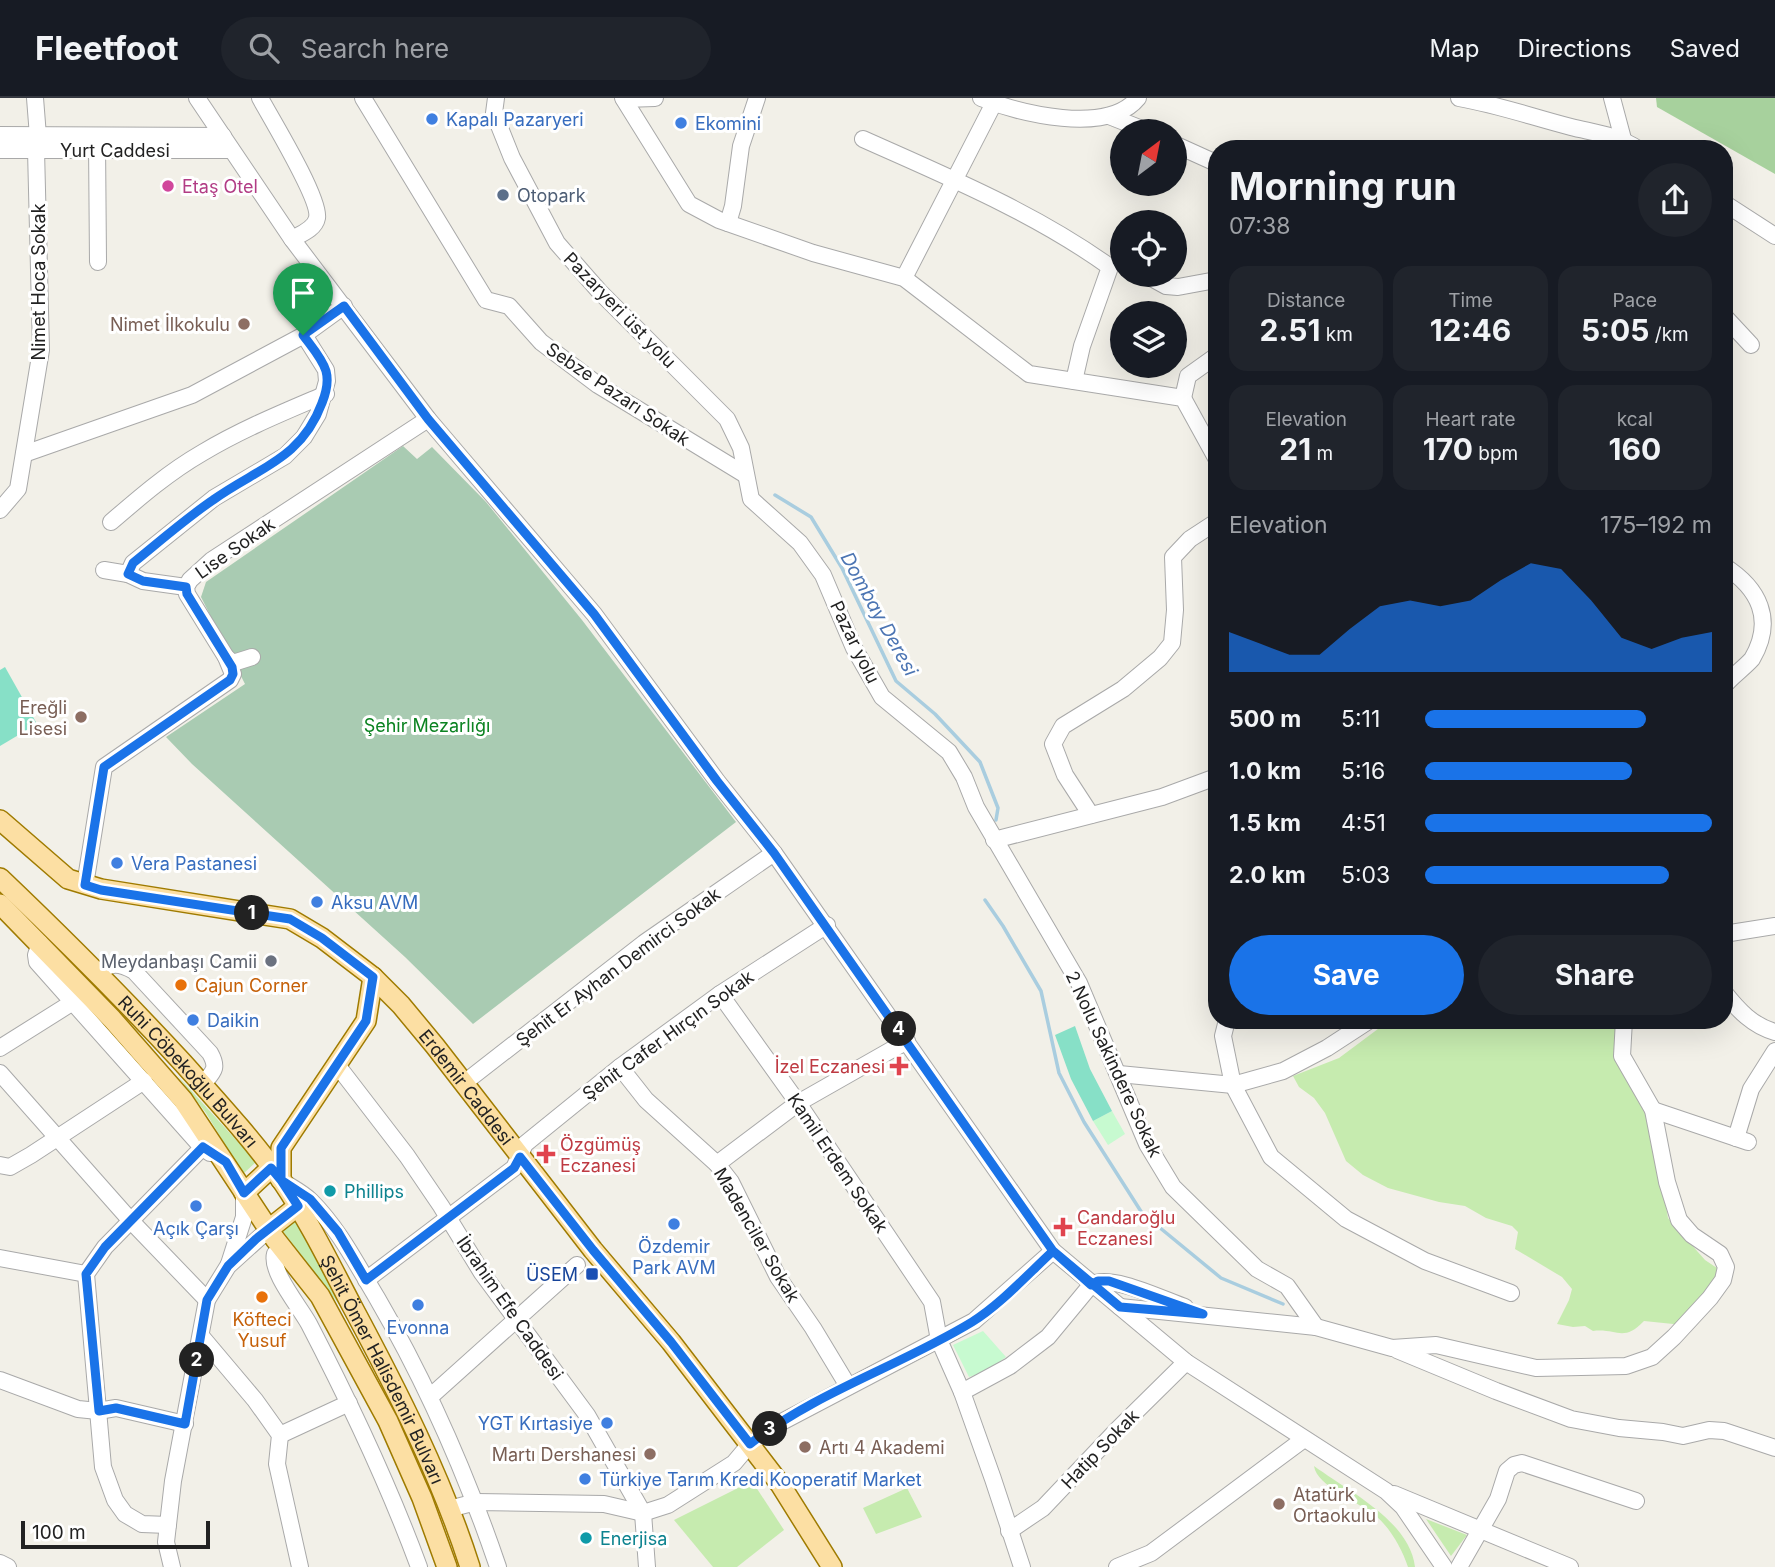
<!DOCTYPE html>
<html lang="en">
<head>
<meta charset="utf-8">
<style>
	body { margin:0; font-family:Inter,sans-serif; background:#20242c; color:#f1f3f6; height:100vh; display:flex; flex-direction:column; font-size:26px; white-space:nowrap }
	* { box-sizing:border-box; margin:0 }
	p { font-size:23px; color:#9ea1a6 }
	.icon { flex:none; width:38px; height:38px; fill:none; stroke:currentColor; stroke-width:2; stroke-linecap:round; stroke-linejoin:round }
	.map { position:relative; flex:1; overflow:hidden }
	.sheet { position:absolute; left:1208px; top:42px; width:525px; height:889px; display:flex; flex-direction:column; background:#171b24; border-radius:28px; box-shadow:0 7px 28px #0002 }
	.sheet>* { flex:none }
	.needle { width:46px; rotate:32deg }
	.buttons { position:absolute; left:1110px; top:21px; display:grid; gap:14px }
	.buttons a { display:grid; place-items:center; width:77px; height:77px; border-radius:50%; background:#171b24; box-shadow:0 7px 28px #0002; font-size:35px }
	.scale { position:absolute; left:21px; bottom:18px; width:189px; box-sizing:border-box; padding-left:7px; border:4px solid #222; border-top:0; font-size:19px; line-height:24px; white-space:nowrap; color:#222; -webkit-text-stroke:5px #fff; paint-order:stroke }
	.pin { position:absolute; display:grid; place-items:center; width:60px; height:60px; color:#fff; margin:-72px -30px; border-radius:50% 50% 50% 0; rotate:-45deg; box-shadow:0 0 7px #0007 }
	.pin .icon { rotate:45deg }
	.km { position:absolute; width:35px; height:35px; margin:-18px; border-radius:50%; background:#222; color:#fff; font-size:19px; line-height:35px; text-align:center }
	.round { display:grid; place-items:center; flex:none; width:74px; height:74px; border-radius:37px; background:#20242c }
	.summary { display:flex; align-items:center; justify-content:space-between; height:119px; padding:0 21px }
	h1 { font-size:38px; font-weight:700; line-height:52px }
	.stats { display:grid; grid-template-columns:repeat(3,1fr); gap:10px; height:119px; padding:7px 21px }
	.stats div { display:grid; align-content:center; border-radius:18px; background:#20242c; text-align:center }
	.stats b { font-size:30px; font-weight:700 }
	.stats small { font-size:19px; font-weight:400 }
	.stats p { font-size:19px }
	.chart { height:196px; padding:14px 21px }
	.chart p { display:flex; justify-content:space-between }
	.chart svg { width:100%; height:126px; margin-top:7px; fill:#1a73e8; opacity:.7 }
	.primary-button { display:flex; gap:14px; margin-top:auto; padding:14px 21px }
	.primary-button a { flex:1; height:80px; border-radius:42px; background:#1a73e8; color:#fff; font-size:28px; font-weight:700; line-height:80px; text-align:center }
	.primary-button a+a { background:#20242c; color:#f1f3f6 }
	ul { padding:0 21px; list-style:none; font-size:23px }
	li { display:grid; grid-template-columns:112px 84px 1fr; align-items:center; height:52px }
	li i { height:18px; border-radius:9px; background:#1a73e8 }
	header { display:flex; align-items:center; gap:42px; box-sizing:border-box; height:98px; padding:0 35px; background:#171b24; border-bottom:2px solid #363941 }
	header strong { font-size:33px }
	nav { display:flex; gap:38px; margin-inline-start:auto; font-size:24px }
	.search { width:490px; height:63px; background:#20242c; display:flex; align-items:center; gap:18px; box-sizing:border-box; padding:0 24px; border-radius:38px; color:#9ea1a6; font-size:26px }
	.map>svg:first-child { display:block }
	.grass { fill:#c6ebaf }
	.forest { fill:#a7d19d }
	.cemetery { fill:#a9cbb2 }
	.park { fill:#c7fad0 }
	.pitch { fill:#87e0c7 }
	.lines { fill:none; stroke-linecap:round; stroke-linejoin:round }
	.stream { stroke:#a9cddf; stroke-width:3.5 }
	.minor-casing { stroke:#a9a9a9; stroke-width:18 }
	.major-casing { stroke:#9f7b00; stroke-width:22 }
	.minor { stroke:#fff; stroke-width:16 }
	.major { stroke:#fcdfa3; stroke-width:19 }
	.route-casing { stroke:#fff; stroke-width:14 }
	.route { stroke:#1a73e8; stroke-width:9 }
	.shop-dot { fill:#3f7fe0; stroke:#fff; stroke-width:2.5 }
	.hotel-dot { fill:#d1479c; stroke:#fff; stroke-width:2.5 }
	.service-dot { fill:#5c6f8a; stroke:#fff; stroke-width:2.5 }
	.education-dot { fill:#8d6e63; stroke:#fff; stroke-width:2.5 }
	.worship-dot { fill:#6b7280; stroke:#fff; stroke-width:2.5 }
	.food-dot { fill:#e8710a; stroke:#fff; stroke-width:2.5 }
	.health-dot { fill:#e0444e; stroke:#fff; stroke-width:2.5 }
	.culture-dot { fill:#0f9aa8; stroke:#fff; stroke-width:2.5 }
	.transit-dot { fill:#1a4fb4; stroke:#fff; stroke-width:2.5 }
	.labels { text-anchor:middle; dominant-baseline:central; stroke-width:6; stroke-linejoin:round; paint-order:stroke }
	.shop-label { font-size:18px; fill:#366cbe; stroke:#fff; text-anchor:start }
	.street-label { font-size:18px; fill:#222; stroke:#fff }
	.hotel-label { font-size:18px; fill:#b23c85; stroke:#fff; text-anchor:start }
	.service-label { font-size:18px; fill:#4e5e75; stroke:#fff; text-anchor:start }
	.education-label { font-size:18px; fill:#785e54; stroke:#fff; text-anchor:end }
	.park-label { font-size:18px; fill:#0c8322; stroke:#fff }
	.worship-label { font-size:18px; fill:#5b616d; stroke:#fff; text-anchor:end }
	.food-label { font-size:18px; fill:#c56008; stroke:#fff; text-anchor:start }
	.health-label { font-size:18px; fill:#be3a42; stroke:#fff; text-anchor:start }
	.culture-label { font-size:18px; fill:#0d838f; stroke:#fff; text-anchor:start }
	.transit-label { font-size:18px; fill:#164399; stroke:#fff; text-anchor:end }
	.water-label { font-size:19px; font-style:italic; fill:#4c75b3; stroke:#fff }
</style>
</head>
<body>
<header>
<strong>Fleetfoot</strong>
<div class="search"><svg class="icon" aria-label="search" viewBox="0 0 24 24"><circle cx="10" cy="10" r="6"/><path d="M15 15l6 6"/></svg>Search here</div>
<nav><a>Map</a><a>Directions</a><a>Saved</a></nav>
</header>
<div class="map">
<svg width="1775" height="1469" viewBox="0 0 1775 1469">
	<rect width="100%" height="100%" fill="#f2f0e8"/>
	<g class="grass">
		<path d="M1390 922H1621L1658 1060 1668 1120 1705 1162 1723 1174 1683 1227 1644 1223C1623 1245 1617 1230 1593 1233L1585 1228 1573 1229 1557 1226 1569 1202 1572 1191 1562 1179 1515 1151 1518 1134 1512 1128 1486 1120 1465 1108 1439 1104 1388 1090 1363 1077 1346 1063 1325 1015 1314 1000 1299 989 1293 978 1339 960Z"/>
		<path d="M177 977 256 1064 243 1076 206 1015Z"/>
		<path d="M293 1117 344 1213 279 1128Z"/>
		<path d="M1314 1368C1348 1393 1410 1423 1415 1469H1408C1402 1451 1391 1431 1376 1418 1361 1405 1317 1389 1314 1368Z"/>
		<path d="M752 1383 784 1432 737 1469H713L674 1422Z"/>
		<path d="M907 1390 922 1419 876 1436 863 1410Z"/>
		<path d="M1426 1421 1467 1437 1451 1458Z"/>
	</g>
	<path class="forest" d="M1656 0H1775V76L1657 9Z"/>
	<path class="cemetery" d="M403 348 417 361 432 349 486 404 582 522 736 724 473 926 405 859 192 666 166 639 245 586 201 499 206 484Z"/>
	<g class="park">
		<path d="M1112 1013 1125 1036 1108 1047 1093 1023Z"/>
		<path d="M983 1233 1006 1259 989 1272 969 1279 953 1247Z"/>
	</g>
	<g class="pitch">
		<path d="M5 569 37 626 0 648V572Z"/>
		<path d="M1075 928 1090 971 1112 1013 1093 1023 1071 981 1055 937Z"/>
	</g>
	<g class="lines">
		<g class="stream">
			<path d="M775 397 811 419 842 470 896 583 935 616 980 664 998 710 996 722"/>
			<path d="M985 802 1003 828 1041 893 1059 975 1084 1024 1142 1115"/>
			<path d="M1148 1120 1221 1180 1283 1206"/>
		</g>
		<defs>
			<g id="minor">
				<path d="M197 0 292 141 428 321 594 516 717 683 774 755 1053 1153 1186 1264 1386 1393 1403 1409 1444 1469"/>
				<path d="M260 0C271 20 321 102 317 120 315 131 301 136 292 141"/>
				<path d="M363 0 486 202 509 208 541 244 598 287 744 376"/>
				<path d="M496 0 494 15 512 60 557 145 599 193 727 321 741 350 751 401 800 445 823 477 854 550 882 599 949 654 964 679 976 709 1079 885 1147 1046 1173 1089 1257 1171 1287 1188 1316 1229"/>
				<path d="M623 0 689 106 719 122 813 155 904 180 1029 276 1183 300 1216 360"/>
				<path d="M981 0C1019 15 1107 38 1138 0"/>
				<path d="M1459 0C1499 7 1532 19 1571 29 1595 35 1617 37 1638 51"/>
				<path d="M1612 0 1623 41"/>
				<path d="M624 1 655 0"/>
				<path d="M1109 18 1147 33"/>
				<path d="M0 37 223 38"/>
				<path d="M863 41C948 79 1035 115 1110 169L1082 248 1074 283"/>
				<path d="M97 44 98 164"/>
				<path d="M1174 46 1216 65"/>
				<path d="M0 52H231"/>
				<path d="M1724 105 1775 138"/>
				<path d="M728 125 733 108 741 48 757 0"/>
				<path d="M1146 177 1166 188 1178 189 1216 182"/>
				<path d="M904 180 994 5"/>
				<path d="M1724 218 1751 247"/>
				<path d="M1183 300 1188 278 1216 258"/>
				<path d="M24 356 192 297 304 237 344 208"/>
				<path d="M0 412 18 391 41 252 36 52 38 38 35 0"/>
				<path d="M111 424C140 399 169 374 202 355 242 331 284 314 326 296"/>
				<path d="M1724 468C1759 490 1775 522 1752 561 1743 571 1732 578 1724 588"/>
				<path d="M104 472 128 476"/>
				<path d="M186 489 143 483 128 476 133 465 214 400 285 358 304 339 318 316 327 283 326 272 304 237"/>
				<path d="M226 559 233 565 252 559"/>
				<path d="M1091 717 1065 677 1053 646 1063 628 1123 591 1160 560 1172 545 1175 512 1173 459 1190 441 1216 424"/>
				<path d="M994 742 1162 699 1216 679"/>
				<path d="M85 787 104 669 230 582 233 576 226 559 187 496 186 489 190 482 212 462 428 321"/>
				<path d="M1724 836 1775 828"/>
				<path d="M40 845 36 857 37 864 199 1046 210 1055"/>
				<path d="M97 875C111 864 119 865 134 873L210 955C219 971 213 974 202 987"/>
				<path d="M1724 894C1738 912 1753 928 1775 934"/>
				<path d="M720 896 798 1005 932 1204 939 1242 962 1294 993 1381 1022 1469"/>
				<path d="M1227 922 1223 938 1233 987 1271 1059 1346 1121 1425 1163 1511 1195"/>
				<path d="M0 950 73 904"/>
				<path d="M337 967 407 1058 441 1108 482 1175 587 1317 643 1415 647 1469"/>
				<path d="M620 969 646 1002 717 1066 731 1084 778 1179 813 1230 848 1288"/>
				<path d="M0 975 131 1123 207 1202"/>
				<path d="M1119 976 1233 987 1283 973 1327 950 1370 922"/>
				<path d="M464 985 644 845 774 755"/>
				<path d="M1653 1012 1748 1044"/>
				<path d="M1736 1040 1751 991 1775 953"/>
				<path d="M717 1066 798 1005 907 943"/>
				<path d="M0 1067 10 1069 31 1057 144 983"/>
				<path d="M285 1085C293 1090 304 1096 311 1103 339 1131 357 1167 377 1200 427 1286 466 1375 498 1469"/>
				<path d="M282 1149 275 1156C270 1174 300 1209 309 1226 350 1305 388 1385 419 1469"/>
				<path d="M0 1160 86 1176"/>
				<path d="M229 1166 244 1119V1095"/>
				<path d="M366 1182 514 1070 525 1046 620 969 720 896 827 827"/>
				<path d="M1120 1209 1316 1229 1392 1250 1436 1247 1536 1270 1626 1268 1652 1259 1674 1239 1710 1200 1723 1182 1726 1169 1720 1156 1692 1137 1679 1122 1667 1084 1653 1012 1622 958 1624 922"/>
				<path d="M201 1238 255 1302 280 1337 277 1366 300 1469"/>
				<path d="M1397 1252 1496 1293 1571 1321 1619 1330 1663 1334 1683 1338 1709 1332 1724 1333 1775 1350"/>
				<path d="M0 1282 78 1311 98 1313 116 1310 185 1326"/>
				<path d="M962 1294 1010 1268 1048 1239 1091 1187C1110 1175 1164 1202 1185 1209"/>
				<path d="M431 1298 577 1167"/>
				<path d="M280 1337 349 1305"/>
				<path d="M1394 1396 1570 1469"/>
				<path d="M449 1411 476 1404 604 1406 643 1415 668 1407 734 1365 750 1346 774 1328 974 1223 1053 1153"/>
				<path d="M168 1427 142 1426 125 1416 115 1402 103 1369 86 1176 105 1149 203 1049"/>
				<path d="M1009 1433 1043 1410 1117 1332 1186 1264"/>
				<path d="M0 1465 8 1469"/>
				<path d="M172 1469 166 1444 173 1383 207 1202 228 1168 269 1131"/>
				<path d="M1117 1469 1151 1455 1304 1341"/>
				<path d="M1459 1469 1498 1401 1507 1373 1514 1367 1522 1365 1636 1403"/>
			</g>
			<g id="major">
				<path id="s1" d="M0 722 68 781 101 791 290 821 322 840 373 879 401 907 435 948 593 1152 671 1244 780 1386 832 1469"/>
				<path id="s2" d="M0 780C63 840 124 901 183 965 217 1003 253 1042 282 1083 309 1123 330 1166 352 1208 397 1292 441 1378 470 1469"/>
				<path d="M0 806 112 921 183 1002 275 1141 320 1198 388 1323 422 1400 447 1469"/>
				<path d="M281 1082V1050L366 923 373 879"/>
				<path d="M244 1095 271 1070"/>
				<path d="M269 1131 298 1108"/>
			</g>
		</defs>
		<use href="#minor" class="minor-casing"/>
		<use href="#major" class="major-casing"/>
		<use href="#minor" class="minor"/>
		<use href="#major" class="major"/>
	</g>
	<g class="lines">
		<defs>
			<path id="route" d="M303 237C311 248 322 260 326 273 329 284 326 295 322 305 301 362 257 370 213 402 185 421 159 444 133 465L128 476 143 483 186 489 187 496 232 569 233 576 230 582 104 669 85 787 101 792 290 821 322 840 373 879 366 923 281 1050V1082L271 1070 244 1095 226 1064 203 1049 105 1149 86 1176 99 1313 116 1310 185 1326 207 1202 228 1168 256 1141 298 1108 281 1082 310 1101 338 1134 366 1182 514 1070 520 1059 593 1152 671 1244 750 1346C816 1294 900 1268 972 1224 1000 1207 1028 1176 1053 1153L1091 1187 1098 1183H1109L1203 1216 1120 1209 1053 1153 774 755 717 683 594 516 428 321 344 208 303 237"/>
		</defs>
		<use href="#route" class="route-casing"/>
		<use href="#route" class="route"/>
	</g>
	<g class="shop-dot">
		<circle cx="432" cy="21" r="7"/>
		<circle cx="681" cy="25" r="7"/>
		<circle cx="117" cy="765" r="7"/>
		<circle cx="317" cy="804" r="7"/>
		<circle cx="193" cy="922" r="7"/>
		<circle cx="196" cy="1108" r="7"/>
		<circle cx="674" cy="1126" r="7"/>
		<circle cx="418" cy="1207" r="7"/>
		<circle cx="607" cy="1325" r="7"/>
		<circle cx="585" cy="1381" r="7"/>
	</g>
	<circle class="hotel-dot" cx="168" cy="88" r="7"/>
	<circle class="service-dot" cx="503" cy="97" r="7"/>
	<g class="education-dot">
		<circle cx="244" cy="226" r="7"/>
		<circle cx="81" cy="619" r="7"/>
		<circle cx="805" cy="1349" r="7"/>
		<circle cx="650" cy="1356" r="7"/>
		<circle cx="1279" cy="1406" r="7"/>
	</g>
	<circle class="worship-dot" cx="271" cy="863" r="7"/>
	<g class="food-dot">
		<circle cx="181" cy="887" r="7"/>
		<circle cx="262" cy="1199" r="7"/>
	</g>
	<g class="health-dot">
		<path d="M895.5 957.5h7v7h7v7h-7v7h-7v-7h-7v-7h7z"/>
		<path d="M542.5 1045.5h7v7h7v7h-7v7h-7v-7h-7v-7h7z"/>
		<path d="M1059.5 1118.5h7v7h7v7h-7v7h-7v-7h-7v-7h7z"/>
	</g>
	<g class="culture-dot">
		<circle cx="330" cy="1093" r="7"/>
		<circle cx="586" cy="1440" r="7"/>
	</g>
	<rect class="transit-dot" x="585" y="1169" width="14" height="14" rx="3.5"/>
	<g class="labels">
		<g class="shop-label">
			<text x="446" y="21">Kapalı Pazaryeri</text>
			<text x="695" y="25">Ekomini</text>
			<text x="131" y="765">Vera Pastanesi</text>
			<text x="331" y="804">Aksu AVM</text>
			<text x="207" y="922">Daikin</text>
			<text x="196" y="1130" text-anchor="middle">Açık Çarşı</text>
			<text x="674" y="1148" text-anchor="middle">Özdemir<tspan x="674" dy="21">Park AVM</tspan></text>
			<text x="418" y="1229" text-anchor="middle">Evonna</text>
			<text x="593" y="1325" text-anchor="end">YGT Kırtasiye</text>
			<text x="599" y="1381">Türkiye Tarım Kredi Kooperatif Market</text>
		</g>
		<g class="street-label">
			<text x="115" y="52">Yurt Caddesi</text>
			<text transform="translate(38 184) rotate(-90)">Nimet Hoca Sokak</text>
			<text transform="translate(620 212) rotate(46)">Pazaryeri üst yolu</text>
			<text transform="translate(618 296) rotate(34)">Sebze Pazarı Sokak</text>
			<text transform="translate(235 450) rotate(-35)">Lise Sokak</text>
			<text transform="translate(855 544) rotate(64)">Pazar yolu</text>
			<text transform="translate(618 869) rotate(-37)">Şehit Er Ayhan Demirci Sokak</text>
			<text transform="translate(668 937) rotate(-36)">Şehit Cafer Hırçın Sokak</text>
			<text transform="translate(1114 966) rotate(65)">2 Nolu Sakindere Sokak</text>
			<text stroke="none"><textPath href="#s2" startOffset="270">Ruhi Cöbekoğlu Bulvarı</textPath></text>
			<text stroke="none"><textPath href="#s1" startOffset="562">Erdemir Caddesi</textPath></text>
			<text transform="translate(838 1065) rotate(56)">Kamil Erdem Sokak</text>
			<text transform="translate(757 1137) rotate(60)">Madenciler Sokak</text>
			<text transform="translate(510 1210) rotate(55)">İbrahim Efe Caddesi</text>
			<text stroke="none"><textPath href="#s2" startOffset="628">Şehit Ömer Halisdemir Bulvarı</textPath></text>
			<text transform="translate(1100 1351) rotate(-46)">Hatip Sokak</text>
		</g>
		<g class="hotel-label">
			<text x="182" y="88">Etaş Otel</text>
		</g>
		<g class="service-label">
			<text x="517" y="97">Otopark</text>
		</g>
		<g class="education-label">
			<text x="230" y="226">Nimet İlkokulu</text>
			<text x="67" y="609">Ereğli<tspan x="67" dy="21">Lisesi</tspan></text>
			<text x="819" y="1349" text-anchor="start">Artı 4 Akademi</text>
			<text x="636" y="1356">Martı Dershanesi</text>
			<text x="1293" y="1396" text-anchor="start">Atatürk<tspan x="1293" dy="21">Ortaokulu</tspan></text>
		</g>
		<g class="park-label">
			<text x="427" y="627">Şehir Mezarlığı</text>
		</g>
		<g class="worship-label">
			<text x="257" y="863">Meydanbaşı Camii</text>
		</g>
		<g class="food-label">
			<text x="195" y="887">Cajun Corner</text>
			<text x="262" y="1221" text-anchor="middle">Köfteci<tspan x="262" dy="21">Yusuf</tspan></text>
		</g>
		<g class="health-label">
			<text x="885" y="968" text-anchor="end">İzel Eczanesi</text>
			<text x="560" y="1046">Özgümüş<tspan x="560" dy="21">Eczanesi</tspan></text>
			<text x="1077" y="1119">Candaroğlu<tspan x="1077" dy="21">Eczanesi</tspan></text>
		</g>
		<g class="culture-label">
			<text x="344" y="1093">Phillips</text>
			<text x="600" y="1440">Enerjisa</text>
		</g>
		<g class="transit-label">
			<text x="578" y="1176">ÜSEM</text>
		</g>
		<g class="water-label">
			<text transform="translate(879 516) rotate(61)">Dombay Deresi</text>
		</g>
	</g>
</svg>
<div class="buttons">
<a><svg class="needle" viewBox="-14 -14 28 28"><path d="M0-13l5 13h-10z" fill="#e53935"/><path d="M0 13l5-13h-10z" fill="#9ea1a6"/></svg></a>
<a><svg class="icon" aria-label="locate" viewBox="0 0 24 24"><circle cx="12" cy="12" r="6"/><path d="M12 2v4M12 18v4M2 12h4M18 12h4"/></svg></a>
<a><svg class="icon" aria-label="layers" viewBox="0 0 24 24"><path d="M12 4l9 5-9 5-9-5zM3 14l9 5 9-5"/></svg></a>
</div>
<div class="scale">100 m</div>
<div class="pin" style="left:303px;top:237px;background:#1e9e55"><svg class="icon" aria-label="arrive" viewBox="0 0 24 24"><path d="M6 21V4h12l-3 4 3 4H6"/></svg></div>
<b class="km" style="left:252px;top:815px">1</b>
<b class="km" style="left:197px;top:1262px">2</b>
<b class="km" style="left:770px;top:1331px">3</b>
<b class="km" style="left:899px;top:931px">4</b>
<section class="sheet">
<div class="summary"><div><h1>Morning run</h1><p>07:38</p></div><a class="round"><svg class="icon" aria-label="share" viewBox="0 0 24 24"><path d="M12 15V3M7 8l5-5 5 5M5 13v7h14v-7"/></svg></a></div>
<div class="stats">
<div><p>Distance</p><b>2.51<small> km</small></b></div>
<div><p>Time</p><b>12:46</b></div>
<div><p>Pace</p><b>5:05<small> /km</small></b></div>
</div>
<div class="stats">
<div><p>Elevation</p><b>21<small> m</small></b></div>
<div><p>Heart rate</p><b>170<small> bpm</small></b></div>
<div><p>kcal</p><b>160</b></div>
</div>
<div class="chart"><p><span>Elevation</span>175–192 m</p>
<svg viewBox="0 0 160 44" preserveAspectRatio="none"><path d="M0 44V30L10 34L20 38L30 38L40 29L50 21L60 19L70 21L80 19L90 12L100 6L110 8L120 19L130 32L140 36L150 32L160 30V44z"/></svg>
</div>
<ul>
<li><b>500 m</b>5:11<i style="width:77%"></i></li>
<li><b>1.0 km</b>5:16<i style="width:72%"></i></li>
<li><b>1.5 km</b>4:51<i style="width:100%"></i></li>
<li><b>2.0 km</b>5:03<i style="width:85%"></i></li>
</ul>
<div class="primary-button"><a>Save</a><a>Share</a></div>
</section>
</div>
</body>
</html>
